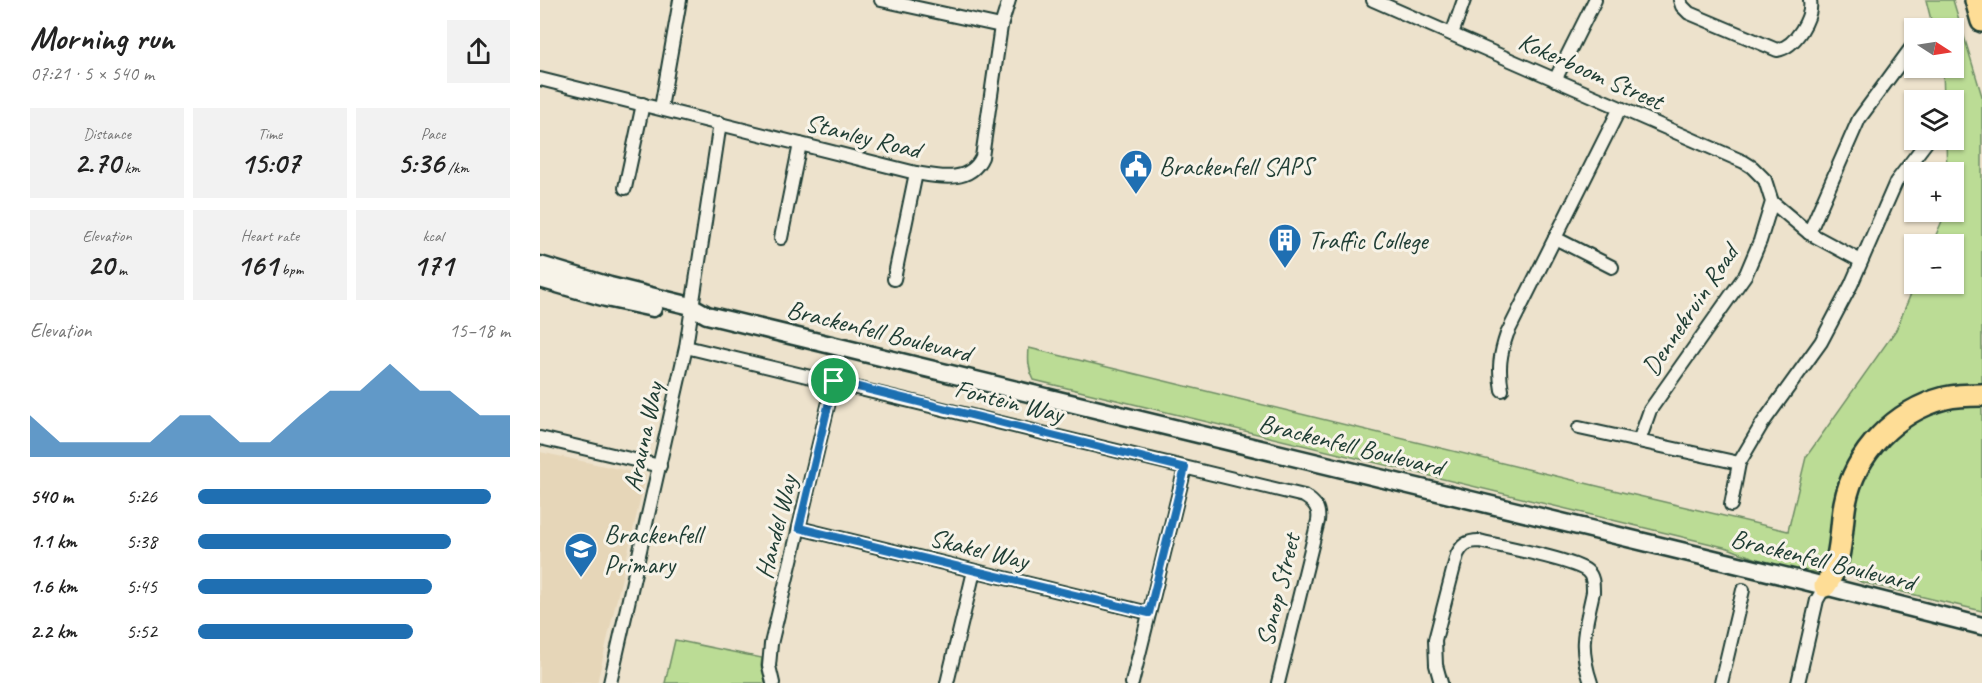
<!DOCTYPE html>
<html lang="en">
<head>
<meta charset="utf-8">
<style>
	body { margin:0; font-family:Caveat,sans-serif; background:#f2f2f2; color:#222; height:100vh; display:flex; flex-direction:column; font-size:22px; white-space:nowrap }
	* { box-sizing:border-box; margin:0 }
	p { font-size:20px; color:#767676 }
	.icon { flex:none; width:33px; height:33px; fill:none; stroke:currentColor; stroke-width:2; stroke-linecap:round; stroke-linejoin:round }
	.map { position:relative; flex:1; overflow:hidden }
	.sheet { display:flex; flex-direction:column; background:#fff; width:540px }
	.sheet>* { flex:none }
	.needle { width:39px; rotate:102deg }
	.buttons { position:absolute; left:1364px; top:18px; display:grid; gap:12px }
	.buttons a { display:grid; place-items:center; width:60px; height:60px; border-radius:0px; background:#fff; box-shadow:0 2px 4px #0004; font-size:30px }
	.pin { position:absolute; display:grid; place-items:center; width:51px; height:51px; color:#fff; margin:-26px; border:3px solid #fff; border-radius:50%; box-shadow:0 2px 6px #0007 }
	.round { display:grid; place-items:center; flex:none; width:63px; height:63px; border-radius:0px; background:#f2f2f2 }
	.overview { display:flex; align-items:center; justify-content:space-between; height:102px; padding:0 30px }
	h1 { font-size:33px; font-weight:700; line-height:45px }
	.figures { display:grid; grid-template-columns:repeat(3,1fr); gap:9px; height:102px; padding:6px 30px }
	.figures div { display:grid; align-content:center; border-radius:0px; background:#f2f2f2; text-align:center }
	.figures b { font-size:30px; font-weight:700 }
	.figures small { font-size:16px; font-weight:400 }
	.figures p { font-size:16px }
	.chart { height:168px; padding:12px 30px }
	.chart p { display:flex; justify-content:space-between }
	.chart svg { width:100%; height:108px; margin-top:6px; fill:#1f6fb2; opacity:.7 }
	ul { padding:0 30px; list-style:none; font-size:20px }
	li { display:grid; grid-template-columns:96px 72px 1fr; align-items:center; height:45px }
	li i { height:15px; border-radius:8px; background:#1f6fb2 }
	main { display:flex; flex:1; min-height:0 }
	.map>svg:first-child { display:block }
	.built { fill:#e6d6b8 }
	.green { fill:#bbdc95; stroke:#6d8c64; stroke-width:1.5 }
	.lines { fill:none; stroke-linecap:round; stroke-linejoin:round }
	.street-casing { stroke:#1f3d34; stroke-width:16 }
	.secondary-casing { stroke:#1f3d34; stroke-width:21 }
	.highway-casing { stroke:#1f3d34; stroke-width:26 }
	.street { stroke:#f7f3e8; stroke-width:12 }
	.secondary { stroke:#f7f3e8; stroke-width:16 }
	.highway { stroke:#fedd96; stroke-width:21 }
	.route-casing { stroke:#fff; stroke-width:12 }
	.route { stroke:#1f6fb2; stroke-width:8 }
	.labels { text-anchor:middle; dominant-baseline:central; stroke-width:6; stroke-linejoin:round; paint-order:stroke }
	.street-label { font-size:26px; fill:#1f3d34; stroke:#f7f3e8 }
	.poi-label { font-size:26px; fill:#1f3d34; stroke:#f7f3e8; text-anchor:start }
</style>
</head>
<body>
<main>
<section class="sheet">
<div class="overview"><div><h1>Morning run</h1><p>07:21 · 5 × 540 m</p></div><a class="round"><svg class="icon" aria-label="share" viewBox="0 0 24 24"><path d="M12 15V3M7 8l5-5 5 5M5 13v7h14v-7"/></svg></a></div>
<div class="figures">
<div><p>Distance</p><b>2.70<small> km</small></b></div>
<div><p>Time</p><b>15:07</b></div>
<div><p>Pace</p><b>5:36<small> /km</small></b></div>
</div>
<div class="figures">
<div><p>Elevation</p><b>20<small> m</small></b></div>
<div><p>Heart rate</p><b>161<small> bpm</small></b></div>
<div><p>kcal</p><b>171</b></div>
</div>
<div class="chart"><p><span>Elevation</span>15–18 m</p>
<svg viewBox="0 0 160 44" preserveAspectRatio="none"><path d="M0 44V27L10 38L20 38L30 38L40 38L50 27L60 27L70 38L80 38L90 27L100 17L110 17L120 6L130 17L140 17L150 27L160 27V44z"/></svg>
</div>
<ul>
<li><b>540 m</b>5:26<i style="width:94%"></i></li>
<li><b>1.1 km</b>5:38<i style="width:81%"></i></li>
<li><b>1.6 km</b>5:45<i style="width:75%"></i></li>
<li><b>2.2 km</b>5:52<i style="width:69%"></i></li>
</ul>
</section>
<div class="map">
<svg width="1442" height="683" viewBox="0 0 1442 683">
	<rect width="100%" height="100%" fill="#ede2cc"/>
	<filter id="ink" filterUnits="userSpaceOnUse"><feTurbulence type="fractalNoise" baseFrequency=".0167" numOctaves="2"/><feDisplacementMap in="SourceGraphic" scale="12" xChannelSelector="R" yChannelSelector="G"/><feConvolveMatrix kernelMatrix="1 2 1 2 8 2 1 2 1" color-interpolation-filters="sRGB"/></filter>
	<g filter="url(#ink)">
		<path class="built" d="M0 452 106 475 57 683H0Z"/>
		<g class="green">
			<path d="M1386 0H1413L1442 96V390L1354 416 1295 535 1283 571C1262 577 1208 556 1188 548L494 380C488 369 488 360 489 348L1086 493 1248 531 1266 457 1356 330 1375 284H1413V244H1392L1406 212H1413V172H1407L1406 140H1413V100H1404L1403 68H1413V28H1393Z"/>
			<path d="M1442 399V611L1321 582C1313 577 1308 572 1306 563L1309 515 1332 458 1377 416Z"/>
			<path d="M135 640 222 658 221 666 226 683H125Z"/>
		</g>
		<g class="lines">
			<defs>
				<g id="street">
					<path d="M341 0 461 26"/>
					<path d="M833 0 1204 162 1212 167 1225 180 1232 202 1220 241 1206 274 1110 410 1099 441"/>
					<path d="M1140 0 1142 6 1149 13 1237 50C1255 47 1273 18 1270 0"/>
					<path d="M912 34 924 0"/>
					<path d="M0 79 376 173C399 177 430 184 442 157L461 26 469 0"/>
					<path d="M1015 80 1055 0"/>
					<path d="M121 108 140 0"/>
					<path d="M85 188 103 104"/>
					<path d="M1232 202 1269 233 1321 261"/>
					<path d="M1269 233 1319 119 1374 44"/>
					<path d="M241 238 260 144"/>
					<path d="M1015 238 1072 267"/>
					<path d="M354 279 376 173"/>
					<path d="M146 347 764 496C774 502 780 508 778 521L738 683"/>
					<path d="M962 390C958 369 960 354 967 334L1080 108"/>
					<path d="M1039 428 1199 463"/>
					<path d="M0 438 120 466"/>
					<path d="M1191 505 1199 463 1222 424 1281 342 1311 285 1356 182 1388 140"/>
					<path d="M259 528 609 613"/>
					<path d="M70 683 146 347 180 123"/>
					<path d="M233 683 229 666 231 644 294 381"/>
					<path d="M407 683 434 571"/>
					<path d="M592 683 645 468"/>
					<path d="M901 683 896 665 895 640 917 555C922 545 927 541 939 541 960 546 1034 560 1047 571 1053 576 1053 583 1053 592 1045 630 1038 644 1051 683"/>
					<path d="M1181 683 1203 590"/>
					<path d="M1258 683 1277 600 1285 586"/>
				</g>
				<g id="secondary">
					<path d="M0 265 70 286 151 306 167 315 1265 581 1442 626"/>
					<path d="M0 279 66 298 113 308"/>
				</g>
				<g id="highway">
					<path d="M1436 0 1442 21"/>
					<path d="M1285 586C1303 562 1300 531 1305 503 1315 452 1356 411 1405 398 1417 395 1430 395 1442 395"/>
				</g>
			</defs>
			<use href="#street" class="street-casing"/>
			<use href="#secondary" class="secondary-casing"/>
			<use href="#highway" class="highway-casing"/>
			<use href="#street" class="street"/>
			<use href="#secondary" class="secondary"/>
			<use href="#highway" class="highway"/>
		</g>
	</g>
	<g class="lines" filter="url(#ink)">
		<defs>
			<path id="route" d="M294 381 645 468 609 613 259 528Z"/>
		</defs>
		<use href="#route" class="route-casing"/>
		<use href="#route" class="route"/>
	</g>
	<defs>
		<symbol id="civic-pin" viewBox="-11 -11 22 30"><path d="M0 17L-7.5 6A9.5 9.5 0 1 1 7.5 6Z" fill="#1f6fb2" stroke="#f7f3e8"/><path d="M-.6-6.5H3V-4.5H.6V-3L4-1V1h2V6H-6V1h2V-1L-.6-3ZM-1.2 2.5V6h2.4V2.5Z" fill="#fff"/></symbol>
		<symbol id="building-pin" viewBox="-11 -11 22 30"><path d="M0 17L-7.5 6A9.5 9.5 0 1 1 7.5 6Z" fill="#1f6fb2" stroke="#f7f3e8"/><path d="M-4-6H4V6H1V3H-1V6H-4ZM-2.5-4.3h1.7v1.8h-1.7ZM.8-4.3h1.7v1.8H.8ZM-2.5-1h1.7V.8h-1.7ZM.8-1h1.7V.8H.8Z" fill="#fff"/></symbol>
		<symbol id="school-pin" viewBox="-11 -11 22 30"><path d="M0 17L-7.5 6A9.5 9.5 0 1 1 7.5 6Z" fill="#1f6fb2" stroke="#f7f3e8"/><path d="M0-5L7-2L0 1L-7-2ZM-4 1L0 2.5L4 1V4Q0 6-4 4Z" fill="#fff"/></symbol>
	</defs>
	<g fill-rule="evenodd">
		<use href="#civic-pin" x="577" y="147" width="38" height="52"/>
		<use href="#building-pin" x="726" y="221" width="38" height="52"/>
		<use href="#school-pin" x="22" y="530" width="38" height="52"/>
	</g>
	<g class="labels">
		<g class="street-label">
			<text transform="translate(1051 71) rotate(24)">Kokerboom Street</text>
			<text transform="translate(323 136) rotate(14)">Stanley Road</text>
			<text transform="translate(1150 310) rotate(-56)">Dennekruin Road</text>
			<text transform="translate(339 331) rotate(14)">Brackenfell Boulevard</text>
			<text transform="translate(469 401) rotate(14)">Fontein Way</text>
			<text transform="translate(103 437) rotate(-78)">Arauna Way</text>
			<text transform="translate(811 445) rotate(14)">Brackenfell Boulevard</text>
			<text transform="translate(236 527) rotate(-76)">Handel Way</text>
			<text transform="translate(439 549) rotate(14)">Skakel Way</text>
			<text transform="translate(1283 560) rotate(14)">Brackenfell Boulevard</text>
			<text transform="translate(738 590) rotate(-76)">Sonop Street</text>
		</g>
		<g class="poi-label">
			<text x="619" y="166">Brackenfell SAPS</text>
			<text x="768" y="240">Traffic College</text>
			<text x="64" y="534">Brackenfell<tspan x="64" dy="30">Primary</tspan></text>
		</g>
	</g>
</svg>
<div class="buttons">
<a><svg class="needle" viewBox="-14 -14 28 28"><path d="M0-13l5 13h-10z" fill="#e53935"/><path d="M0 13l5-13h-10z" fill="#767676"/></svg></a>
<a><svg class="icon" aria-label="layers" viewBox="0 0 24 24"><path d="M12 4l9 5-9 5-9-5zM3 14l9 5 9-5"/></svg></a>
<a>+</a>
<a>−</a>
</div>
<div class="pin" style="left:294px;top:381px;background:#1e9e55"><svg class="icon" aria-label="arrive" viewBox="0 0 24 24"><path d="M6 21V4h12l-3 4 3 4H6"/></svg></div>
</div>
</main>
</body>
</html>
